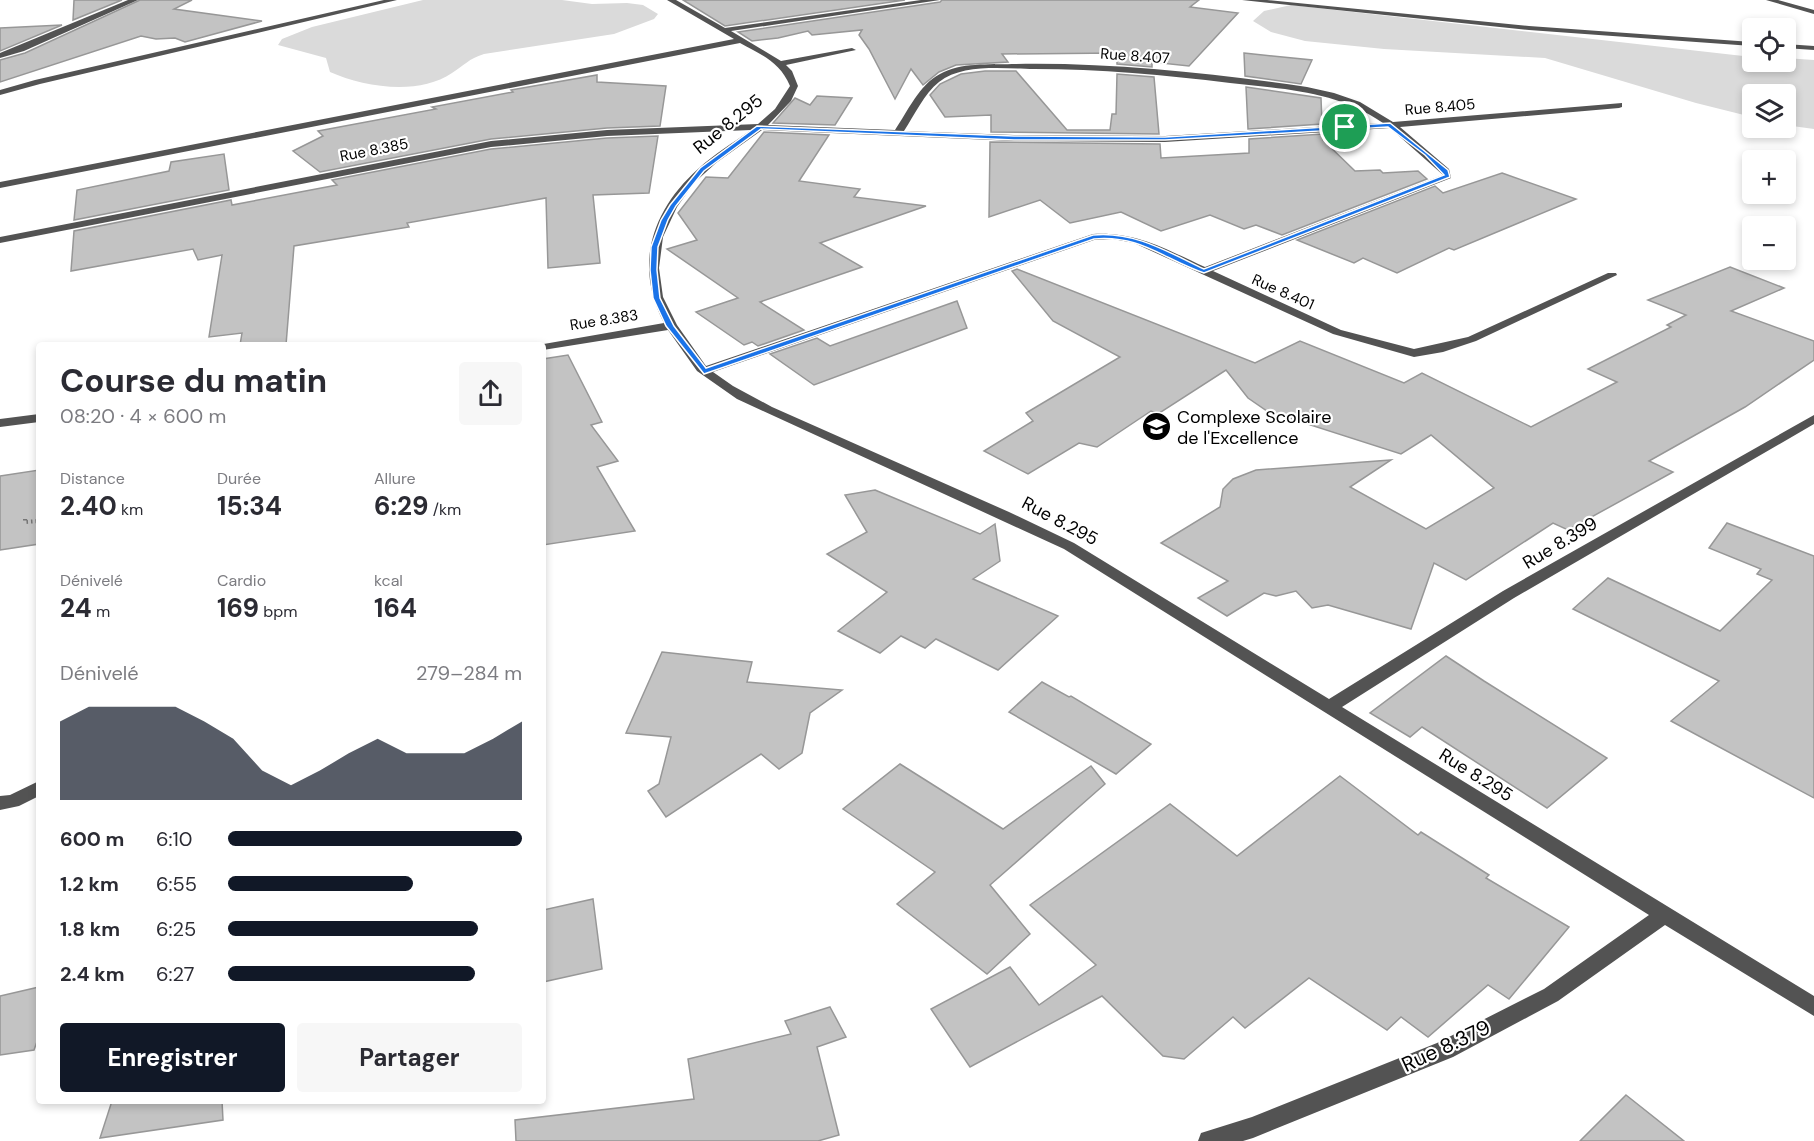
<!DOCTYPE html>
<html lang="fr">
<head>
<meta charset="utf-8">
<style>
	body { margin:0; font-family:"DM Sans",sans-serif; background:#f7f7f7; color:#2b2b33; height:100vh; display:flex; flex-direction:column; font-size:22px; white-space:nowrap }
	* { box-sizing:border-box; margin:0 }
	p { font-size:20px; color:#7c7c81 }
	.icon { flex:none; width:33px; height:33px; fill:none; stroke:currentColor; stroke-width:2; stroke-linecap:round; stroke-linejoin:round }
	.map { position:relative; flex:1; overflow:hidden }
	.sheet { position:absolute; left:36px; top:342px; width:510px; height:762px; display:flex; flex-direction:column; background:#fff; border-radius:6px; box-shadow:0 3px 9px #0003 }
	.sheet>* { flex:none }
	.tools { position:absolute; left:1742px; top:18px; display:grid; gap:12px }
	.tools a { display:grid; place-items:center; width:54px; height:54px; border-radius:6px; background:#fff; box-shadow:0 3px 9px #0003; font-size:30px }
	.pin { position:absolute; display:grid; place-items:center; width:51px; height:51px; color:#fff; margin:-26px; border:3px solid #fff; border-radius:50%; box-shadow:0 2px 6px #0007 }
	.round { display:grid; place-items:center; flex:none; width:63px; height:63px; border-radius:6px; background:#f7f7f7 }
	.summary { display:flex; align-items:center; justify-content:space-between; height:102px; padding:0 24px }
	h1 { font-size:33px; font-weight:700; line-height:45px }
	.figures { display:grid; grid-template-columns:repeat(3,1fr); gap:9px; height:102px; padding:6px 24px }
	.figures div { display:grid; align-content:center }
	.figures b { font-size:26px; font-weight:700 }
	.figures small { font-size:16px; font-weight:400 }
	.figures p { font-size:16px }
	.chart { height:168px; padding:12px 24px }
	.chart p { display:flex; justify-content:space-between }
	.chart svg { width:100%; height:108px; margin-top:6px; fill:#111827; opacity:.7 }
	.cta { display:flex; gap:12px; margin-top:auto; padding:12px 24px }
	.cta a { flex:1; height:69px; border-radius:6px; background:#111827; color:#fff; font-size:24px; font-weight:700; line-height:69px; text-align:center }
	.cta a+a { background:#f7f7f7; color:#2b2b33 }
	ul { padding:0 24px; list-style:none; font-size:20px }
	li { display:grid; grid-template-columns:96px 72px 1fr; align-items:center; height:45px }
	li i { height:15px; border-radius:8px; background:#111827 }
	.map>svg:first-child { display:block }
	.green { fill:#dadada }
	.building { fill:#c3c3c3; stroke:#979797; stroke-width:1.5 }
	.lines { fill:none; stroke-linecap:round; stroke-linejoin:round }
	.path { stroke:#757575; stroke-width:4; stroke-dasharray:1.5 3; stroke-linecap:butt }
	.minor { fill:#535353; fill-rule:evenodd }
	.route { fill:#1a73e8; stroke:#fff; stroke-width:1.5; fill-rule:evenodd }
	.labels { text-anchor:middle; dominant-baseline:central; stroke-width:4.5; stroke-linejoin:round; paint-order:stroke }
	.far-street-label { font-size:15px; fill:#000; stroke:#fff }
	.street-label { font-size:18px; fill:#000; stroke:#fff }
	.poi-label { font-size:18px; fill:#000; stroke:#fff; text-anchor:start }
	.near-street-label { font-size:21px; fill:#000; stroke:#fff }
</style>
</head>
<body>
<div class="map">
<svg width="1814" height="1141" viewBox="0 0 1814 1141">
	<rect width="100%" height="100%" fill="#fff"/>
	<g class="green">
		<path d="M423 0H562L592 4 627 3 643 5 658 14 654 19 614 34 484 54C468 59 465 65 452 73 418 96 364 87 330 72L326 58 278 45 282 39 312 27Z"/>
		<path d="M1291 5 1752 57V62H1785V58L1814 60V129L1785 125V94H1752V117L1696 103 1545 58 1384 49 1305 41 1271 32 1253 21 1264 11Z"/>
	</g>
	<g class="building">
		<path d="M74 0H122L73 20Z"/>
		<path d="M140 0H192L174 9 262 21 185 42 175 38 156 39 141 36 0 82V60L25 53Z"/>
		<path d="M683 0H905L725 26Z"/>
		<path d="M942 0H1199L1190 7 1238 13 1189 66 1152 62V67L1117 64V53L1002 54 1008 62 956 65 939 72 923 85 911 69 895 99 869 49 859 35 862 30 812 35 808 31 778 38 752 41 738 32 940 2Z"/>
		<path d="M62 25 0 51V28Z"/>
		<path d="M1244 53 1312 60 1301 84 1245 76Z"/>
		<path d="M1016 71 1067 130H1110L1112 114H1116L1117 74 1154 77 1159 134 991 132V115L945 117 930 95 940 84 961 74 985 71Z"/>
		<path d="M597 75V82L666 86 660 126 607 128 491 139 320 172 293 151 323 136 318 131 436 109 432 107 513 92 511 90Z"/>
		<path d="M1246 87 1321 98 1322 124 1248 129Z"/>
		<path d="M817 96 852 98 835 125 773 123 795 98 810 105Z"/>
		<path d="M764 132 829 135 799 181 860 189 854 197 926 206 820 243 862 267 760 302 804 330 758 346 752 342 744 345 696 312 738 298 667 249 697 240 678 213 706 177 728 178Z"/>
		<path d="M1323 134V140L1355 171 1380 170 1383 173 1418 171 1427 179 1282 235 1256 225 1244 229 1210 215 1161 231 1121 212 1070 223 1040 200 989 217 990 142 1160 144 1161 158 1249 153V139Z"/>
		<path d="M658 136 649 193 593 195 600 263 548 268 546 198 407 223 409 227 294 246 286 345H240L242 333 209 337 222 255 198 260 193 249 71 271 74 231 231 200 232 205 337 185 332 180 491 149 607 138Z"/>
		<path d="M224 154 229 190 74 220 77 190 169 171 171 162Z"/>
		<path d="M1502 173 1576 199 1454 250 1449 248 1397 273 1363 258 1354 263 1297 240 1435 186 1443 193Z"/>
		<path d="M1730 267 1784 288 1731 311 1814 341V360L1745 407 1649 461 1673 472 1568 530 1553 523 1466 580 1434 563 1411 629 1328 605 1312 608 1296 591 1276 596 1264 593 1227 616 1198 598 1228 581 1161 543 1220 507 1223 489 1233 479 1256 470 1391 460 1350 487 1426 529 1494 488 1431 435 1401 454 1267 411 1248 398 1226 370 1158 414 1151 411 1097 447 1079 443 1028 474 984 451 1033 421 1026 413 1120 357 1053 321 1012 271 1017 269 1255 363 1300 341 1404 383 1422 373 1531 427 1617 382 1588 369 1671 327 1667 325 1686 315 1648 300Z"/>
		<path d="M957 301 967 328 814 385 770 354 817 338 830 346Z"/>
		<path d="M568 355 602 422 591 425 618 461 597 467 635 531 543 545V359Z"/>
		<path d="M39 470V544L0 550V476Z"/>
		<path d="M875 490 980 534 995 524 1000 561 973 579 1058 616 998 670 936 639 925 648 901 636 880 653 838 631 887 592 827 554 867 532 845 495Z"/>
		<path d="M1727 523 1814 556V798L1671 721 1719 681 1573 609 1608 578 1720 631 1772 580 1757 574 1761 569 1709 548Z"/>
		<path d="M662 652 752 662 747 682 842 690 810 713 802 753 779 769 761 754 666 817 648 791 659 784 671 737 626 733Z"/>
		<path d="M1446 656 1484 681 1607 758 1547 808 1422 727 1410 737 1370 713Z"/>
		<path d="M1042 682 1069 697 1071 696 1151 744 1116 774 1009 712Z"/>
		<path d="M900 764 1003 829 1091 766 1105 784 990 885 1030 934 987 974 897 904 935 872 843 809Z"/>
		<path d="M1340 776 1418 835 1421 832 1489 875 1486 878 1569 927 1509 999 1488 985 1428 1037 1401 1017 1387 1030 1309 978 1245 1028 1233 1017 1184 1059 1163 1056 1102 996 970 1067 931 1009 1010 967 1039 1005 1096 965 1030 905 1170 804 1237 856Z"/>
		<path d="M593 899 602 969 543 982V910Z"/>
		<path d="M39 987V1036L34 1050 0 1055V996Z"/>
		<path d="M830 1007 846 1037 817 1047 839 1135 818 1141H516L515 1120 694 1099 688 1059 791 1034 785 1021Z"/>
		<path d="M1626 1095 1684 1141H1580Z"/>
		<path d="M112 1101H222L223 1120 100 1138Z"/>
	</g>
	<g class="lines">
		<path class="path" d="M25 519V522L39 521"/>
		<g class="minor">
			<path d="M128 0H138L24 51 0 58V53Z"/>
			<path d="M384 0H397L40 84 0 95V90L35 80Z"/>
			<path d="M667 0H676L725 28 921 0H940L731 31 781 61 852 48 856 50 786 65 792 71 798 86 791 101 768 125 895 130C908 111 919 85 940 74 961 62 989 65 1012 64 1110 62 1210 73 1307 87L1334 93 1360 102 1393 122 1622 103V107L1619 108 1400 127 1449 169 1451 178 1213 271 1341 330 1414 349 1468 337 1608 273H1616L1617 275 1476 341 1443 352 1414 357 1333 334 1134 243 1113 239 1094 240 713 372 733 386 772 407 1009 512 1074 543 1329 699 1503 591 1814 415V424L1514 598 1342 707 1814 996V1016L1665 925 1558 1001 1453 1057 1253 1138 1243 1141H1198L1201 1133 1252 1117 1437 1043 1544 989 1649 915 1064 549 737 399 697 371 668 330 543 350V345H538L664 323C634 266 651 211 698 169 714 154 733 143 751 130L607 136 491 147 0 243V237L491 141 607 130 758 124 775 109 790 86C780 62 762 55 740 43L0 188V182L734 39ZM1034 69C1100 69 1165 75 1230 83 1285 89 1337 91 1383 123L1165 136 1014 135 904 131C915 114 924 94 939 82 963 63 1006 69 1034 69ZM1390 128 1443 175 1205 267C1165 249 1138 232 1093 234L706 366 677 325 663 297 659 268 663 237 677 207 694 183 716 163 762 130 1014 141 1165 142Z"/>
			<path d="M1242 0H1267L1529 26 1752 42V46L1529 30Z"/>
			<path d="M1766 0H1778L1814 10V14Z"/>
			<path d="M1785 44 1814 46V50L1785 48Z"/>
			<path d="M39 414V422L0 427V419Z"/>
			<path d="M39 781V796L19 806 0 810V796L10 795Z"/>
		</g>
	</g>
	<path class="route" d="M1390 123 1448 170 1450 177 1204 273C1163 259 1141 235 1094 239L704 374 666 326 653 298 650 270 651 247 661 220 670 205 700 168 757 126 1014 136 1165 137ZM1388 127 1425 155 1444 175 1204 269C1168 252 1135 231 1093 235L706 368 674 326 660 298 657 270 658 247 668 220 676 206 704 171 761 129 1014 140H1165Z"/>
	<defs>
		<symbol id="school-disc" viewBox="-11 -11 22 22"><circle r="9.5" fill="#000" stroke="#fff"/><path d="M0-5L7-2L0 1L-7-2ZM-4 1L0 2.5L4 1V4Q0 6-4 4Z" fill="#fff"/></symbol>
	</defs>
	<g fill-rule="evenodd">
		<use href="#school-disc" x="1140" y="410" width="33" height="33"/>
	</g>
	<g class="labels">
		<g class="far-street-label">
			<text transform="translate(1135 56) rotate(4)">Rue 8.407</text>
			<text transform="translate(1440 107) rotate(-5)">Rue 8.405</text>
			<text transform="translate(374 150) rotate(-11)">Rue 8.385</text>
			<text transform="translate(1283 292) rotate(24)">Rue 8.401</text>
			<text transform="translate(604 320) rotate(-9)">Rue 8.383</text>
		</g>
		<g class="street-label">
			<text transform="translate(728 124) rotate(-39)">Rue 8.295</text>
			<text transform="translate(1060 521) rotate(28)">Rue 8.295</text>
			<text transform="translate(1560 543) rotate(-31)">Rue 8.399</text>
			<text transform="translate(1476 775) rotate(32)">Rue 8.295</text>
		</g>
		<g class="poi-label">
			<text x="1177" y="417">Complexe Scolaire<tspan x="1177" dy="21">de l'Excellence</tspan></text>
		</g>
		<g class="near-street-label">
			<text transform="translate(1446 1046) rotate(-25)">Rue 8.379</text>
		</g>
	</g>
</svg>
<div class="tools">
<a><svg class="icon" aria-label="locate" viewBox="0 0 24 24"><circle cx="12" cy="12" r="6"/><path d="M12 2v4M12 18v4M2 12h4M18 12h4"/></svg></a>
<a><svg class="icon" aria-label="layers" viewBox="0 0 24 24"><path d="M12 4l9 5-9 5-9-5zM3 14l9 5 9-5"/></svg></a>
<a>+</a>
<a>−</a>
</div>
<div class="pin" style="left:1345px;top:127px;background:#1e9e55"><svg class="icon" aria-label="arrive" viewBox="0 0 24 24"><path d="M6 21V4h12l-3 4 3 4H6"/></svg></div>
<section class="sheet">
<div class="summary"><div><h1>Course du matin</h1><p>08:20 · 4 × 600 m</p></div><a class="round"><svg class="icon" aria-label="share" viewBox="0 0 24 24"><path d="M12 15V3M7 8l5-5 5 5M5 13v7h14v-7"/></svg></a></div>
<div class="figures">
<div><p>Distance</p><b>2.40<small> km</small></b></div>
<div><p>Durée</p><b>15:34</b></div>
<div><p>Allure</p><b>6:29<small> /km</small></b></div>
</div>
<div class="figures">
<div><p>Dénivelé</p><b>24<small> m</small></b></div>
<div><p>Cardio</p><b>169<small> bpm</small></b></div>
<div><p>kcal</p><b>164</b></div>
</div>
<div class="chart"><p><span>Dénivelé</span>279–284 m</p>
<svg viewBox="0 0 160 44" preserveAspectRatio="none"><path d="M0 44V12L10 6L20 6L30 6L40 6L50 12L60 19L70 32L80 38L90 32L100 25L110 19L120 25L130 25L140 25L150 19L160 12V44z"/></svg>
</div>
<ul>
<li><b>600 m</b>6:10<i style="width:100%"></i></li>
<li><b>1.2 km</b>6:55<i style="width:63%"></i></li>
<li><b>1.8 km</b>6:25<i style="width:85%"></i></li>
<li><b>2.4 km</b>6:27<i style="width:84%"></i></li>
</ul>
<div class="cta"><a>Enregistrer</a><a>Partager</a></div>
</section>
</div>
</body>
</html>
